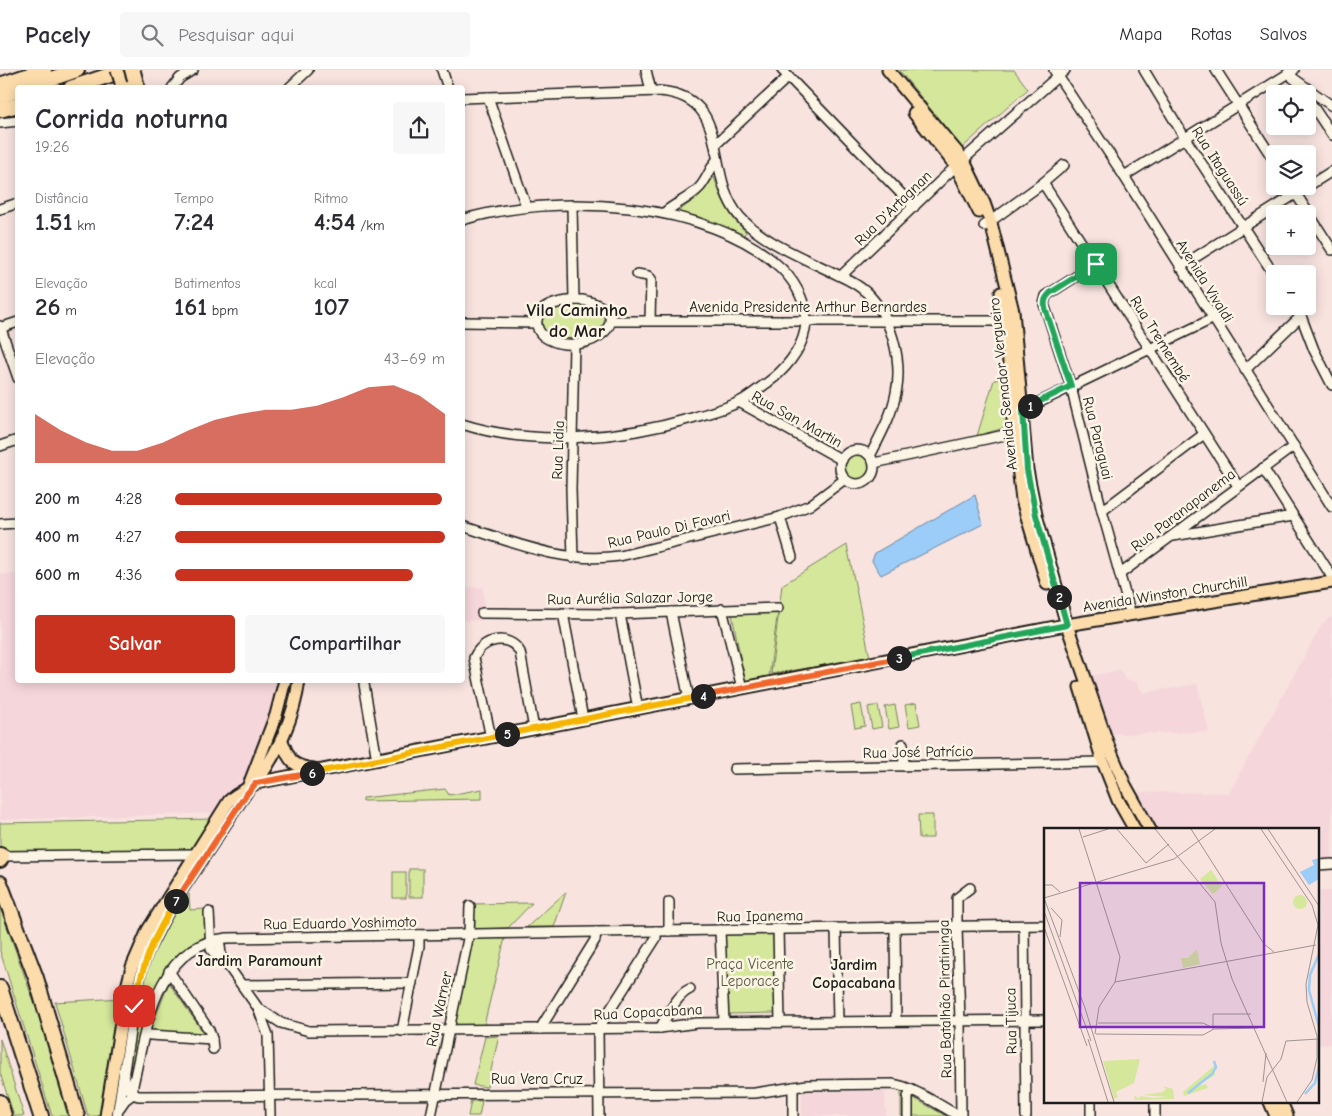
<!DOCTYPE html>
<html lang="pt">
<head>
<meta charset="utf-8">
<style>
	body { margin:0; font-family:"Comic Neue",sans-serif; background:#f7f7f7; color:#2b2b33; height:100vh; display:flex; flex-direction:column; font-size:19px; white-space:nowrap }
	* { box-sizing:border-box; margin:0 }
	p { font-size:16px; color:#7c7c81 }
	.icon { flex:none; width:28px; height:28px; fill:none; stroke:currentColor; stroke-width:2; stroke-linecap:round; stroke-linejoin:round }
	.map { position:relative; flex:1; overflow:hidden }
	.drawer { position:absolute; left:15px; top:15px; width:450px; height:598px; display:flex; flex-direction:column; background:#fff; border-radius:5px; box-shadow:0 2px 12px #0003 }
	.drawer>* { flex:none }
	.buttons { position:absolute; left:1266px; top:15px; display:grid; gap:10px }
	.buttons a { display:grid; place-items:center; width:50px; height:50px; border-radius:5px; background:#fff; box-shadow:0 2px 12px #0003; font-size:25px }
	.pin { position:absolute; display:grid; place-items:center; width:42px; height:42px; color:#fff; margin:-21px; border-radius:10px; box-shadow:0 2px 8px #0006 }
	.km { position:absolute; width:25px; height:25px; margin:-12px; border-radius:50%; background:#222; color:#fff; font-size:14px; line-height:25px; text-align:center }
	.round { display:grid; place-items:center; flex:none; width:52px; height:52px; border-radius:5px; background:#f7f7f7 }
	.summary { display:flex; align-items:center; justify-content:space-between; height:85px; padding:0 20px }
	h1 { font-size:28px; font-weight:700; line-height:38px }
	.figures { display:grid; grid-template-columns:repeat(3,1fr); gap:8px; height:85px; padding:5px 20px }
	.figures div { display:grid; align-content:center }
	.figures b { font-size:25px; font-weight:700 }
	.figures small { font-size:14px; font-weight:400 }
	.figures p { font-size:14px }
	.chart { height:140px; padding:10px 20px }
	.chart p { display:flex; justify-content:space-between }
	.chart svg { width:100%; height:90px; margin-top:5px; fill:#c8321e; opacity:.7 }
	.primary-button { display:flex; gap:10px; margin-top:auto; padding:10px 20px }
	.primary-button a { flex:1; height:58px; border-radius:5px; background:#c8321e; color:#fff; font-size:20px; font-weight:700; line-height:58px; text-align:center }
	.primary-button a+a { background:#f7f7f7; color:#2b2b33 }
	ul { padding:0 20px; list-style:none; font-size:16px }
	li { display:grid; grid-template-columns:80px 60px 1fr; align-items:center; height:38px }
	li i { height:12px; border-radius:6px; background:#c8321e }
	header { display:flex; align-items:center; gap:30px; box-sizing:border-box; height:70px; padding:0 25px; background:#fff; border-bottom:1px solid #e1e1e2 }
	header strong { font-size:24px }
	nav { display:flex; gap:28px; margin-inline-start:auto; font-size:18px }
	.search { width:350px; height:45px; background:#f7f7f7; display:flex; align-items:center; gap:12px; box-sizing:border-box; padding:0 18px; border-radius:5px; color:#7c7c81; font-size:19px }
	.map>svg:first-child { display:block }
	.built { fill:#f5d6db }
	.green { fill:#d5e79b; stroke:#78825c }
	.water { fill:#9ccdf9; stroke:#6986a1 }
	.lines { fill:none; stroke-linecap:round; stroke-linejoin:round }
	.minor-casing { stroke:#1c1c1c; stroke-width:12 }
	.major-casing { stroke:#1c1c1c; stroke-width:15 }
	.highway-casing { stroke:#1c1c1c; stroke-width:18 }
	.minor { stroke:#fcf5e5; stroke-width:9 }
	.major { stroke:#fddcac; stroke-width:11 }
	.highway { stroke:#fddcac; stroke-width:14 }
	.major-bridge-casing { stroke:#1c1c1c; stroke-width:15; stroke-linecap:butt }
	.major-bridge { stroke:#fddcac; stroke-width:11 }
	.split-1-casing { stroke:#fff; stroke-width:10 }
	.split-2-casing { stroke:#fff; stroke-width:10 }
	.split-3-casing { stroke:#fff; stroke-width:10 }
	.split-4-casing { stroke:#fff; stroke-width:10 }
	.split-5-casing { stroke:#fff; stroke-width:10 }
	.split-6-casing { stroke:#fff; stroke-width:10 }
	.split-7-casing { stroke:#fff; stroke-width:10 }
	.split-8-casing { stroke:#fff; stroke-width:10 }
	.split-1 { stroke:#22a559; stroke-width:6 }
	.split-2 { stroke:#22a559; stroke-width:6 }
	.split-3 { stroke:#22a559; stroke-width:6 }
	.split-4 { stroke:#f0652b; stroke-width:6 }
	.split-5 { stroke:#f5b400; stroke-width:6 }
	.split-6 { stroke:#f5b400; stroke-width:6 }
	.split-7 { stroke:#f0652b; stroke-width:6 }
	.split-8 { stroke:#f5b400; stroke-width:6 }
	.labels { text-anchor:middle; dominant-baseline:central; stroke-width:5; stroke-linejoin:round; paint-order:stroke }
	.street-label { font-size:15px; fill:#1c1c1c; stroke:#fcf5e5 }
	.park-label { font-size:15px; fill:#545942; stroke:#fcf5e5 }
	.neighbourhood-label { font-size:16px; font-weight:bold; fill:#1c1c1c; stroke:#fcf5e5 }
	.quarter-label { font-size:18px; font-weight:bold; fill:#1c1c1c; stroke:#fcf5e5 }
	.inset-river { fill:none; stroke:#9ccdf9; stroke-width:2.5 }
	.inset-road { fill:none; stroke:#a09391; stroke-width:1 }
	.view { fill:#7b2cbf; fill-opacity:0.15; stroke:#7b2cbf; stroke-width:2.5 }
	.inset-edge { fill:none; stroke:#1c1c1c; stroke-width:2.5 }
</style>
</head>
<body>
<header>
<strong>Pacely</strong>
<div class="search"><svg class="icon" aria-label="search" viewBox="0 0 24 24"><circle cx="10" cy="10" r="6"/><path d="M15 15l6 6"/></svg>Pesquisar aqui</div>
<nav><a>Mapa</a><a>Rotas</a><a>Salvos</a></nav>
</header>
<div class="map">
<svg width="1332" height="1046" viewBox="0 0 1332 1046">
	<rect width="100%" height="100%" fill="#f8e3df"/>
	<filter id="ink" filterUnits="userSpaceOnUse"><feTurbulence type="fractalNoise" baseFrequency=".02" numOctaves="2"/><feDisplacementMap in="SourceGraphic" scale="10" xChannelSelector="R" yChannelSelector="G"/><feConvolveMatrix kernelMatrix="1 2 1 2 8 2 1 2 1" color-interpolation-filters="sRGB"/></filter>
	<g filter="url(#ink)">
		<g class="built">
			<path d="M0 504H17L18 610H280L279 618 267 654 243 713 230 724 217 743 0 750Z"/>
			<path d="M483 517 484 550 463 551 462 518Z"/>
			<path d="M1330 547H1332V790H1318V760H1153L1135 726 1137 722 1229 723 1321 556Z"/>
			<path d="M1120 600 1125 610 1137 612 1143 623 1197 614 1209 662 1110 664 1091 606Z"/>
			<path d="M1318 821H1332V974L1318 975Z"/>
			<path d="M885 1021 886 1046H802V1022Z"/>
		</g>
		<g class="green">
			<path d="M899 0H1014L1028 19 962 78Z"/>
			<path d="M714 107C721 128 728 146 746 162L744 165 729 158 677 142 697 128Z"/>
			<path d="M578 235H589L604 241 609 255C602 259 593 268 586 270 541 278 519 237 578 235Z"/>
			<path d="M1003 309 1007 357 977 366 994 310Z"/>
			<circle cx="857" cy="397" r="16"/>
			<path d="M847 475 870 588 771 604 782 515Z"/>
			<path d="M778 540 769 607 745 612 732 544Z"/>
			<path d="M916 633 920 655 909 657 905 635Z"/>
			<path d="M861 634 865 656 855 658 851 636Z"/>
			<path d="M878 635 882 657 872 659 868 637Z"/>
			<path d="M895 635 899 657 889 659 885 637Z"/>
			<path d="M445 719 449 725 482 719V729L363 731V728Z"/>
			<path d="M918 745H933V768H919Z"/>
			<path d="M216 749 195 781 4 782 0 777V753Z"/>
			<rect x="409" y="799" width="14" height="28"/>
			<rect x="393" y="802" width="13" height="26"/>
			<path d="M566 822 554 857H527Z"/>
			<path d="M189 824 190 840 205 839V868L167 897 133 997 128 996 146 899 157 870Z"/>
			<path d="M532 833 508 858 475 859 474 834Z"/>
			<path d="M0 837 57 997 70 1046H52L0 881Z"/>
			<path d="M773 862 775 943 728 944 724 863Z"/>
			<path d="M472 868H505L484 955 454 956Z"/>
			<path d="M169 913 205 965 150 961Z"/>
			<path d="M122 928 102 1046H88L55 932Z"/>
			<path d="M499 966 487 1017 473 1015 485 967Z"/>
			<path d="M0 969 24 1046H14L0 1003Z"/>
			<path d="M901 1021 946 1046H901Z"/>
			<path d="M471 1031H482L479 1046H468Z"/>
		</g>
		<path class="water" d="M975 425 983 454 881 505 872 491 875 483Z"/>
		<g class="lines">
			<defs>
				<g id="minor">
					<path d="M442 0 448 18"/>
					<path d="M646 0 651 21"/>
					<path d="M782 0 914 137"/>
					<path d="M1054 0 1124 106 1332 437"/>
					<path d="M1144 0 1185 68 1275 206"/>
					<path d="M1216 0 1275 92"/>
					<path d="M1289 0 1293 8 1332 36"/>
					<path d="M172 18 180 8 193 0"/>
					<path d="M289 18 308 0"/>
					<path d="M488 27 526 136"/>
					<path d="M462 28 659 21C735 27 702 104 740 147 763 173 809 190 840 206 849 210 858 215 866 222 891 245 903 290 896 323 892 345 880 366 870 386"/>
					<path d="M1308 29 1332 65"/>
					<path d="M0 53 18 51"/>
					<path d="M715 75 788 7"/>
					<path d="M1124 106 1294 0"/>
					<path d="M1043 113 1238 416"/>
					<path d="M1291 116 1332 180"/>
					<path d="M572 136 574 230"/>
					<path d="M0 139 18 133"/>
					<path d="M664 143C675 133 689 129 700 117 707 109 710 98 717 90"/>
					<path d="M462 150C553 122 711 130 782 199 798 215 809 238 805 260 801 281 784 301 767 313 758 319 750 326 741 331 726 339 708 343 692 348 621 369 534 377 462 354"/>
					<path d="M984 156 1043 113 1064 95"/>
					<path d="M1096 194 1050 223 1046 226 1044 234 1071 317 1102 441 1131 545"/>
					<path d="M1180 197 1332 101"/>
					<path d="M637 204 648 206 651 209 650 250"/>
					<path d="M841 206 956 96 1065 0"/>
					<path d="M582 230C645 243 589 290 548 269 542 266 538 262 537 255 534 233 568 230 582 230Z"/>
					<path d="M1295 236 1301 246 1314 280 1332 315"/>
					<path d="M611 251H1006"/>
					<path d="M462 252 536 253"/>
					<path d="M0 256 18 308"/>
					<path d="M0 258 18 252"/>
					<path d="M1245 300 1301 246"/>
					<path d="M739 332 842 390"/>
					<path d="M1023 340 1212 249"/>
					<path d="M0 376 18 370"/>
					<circle cx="857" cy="397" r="17"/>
					<path d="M874 393 1014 363"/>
					<path d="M1263 398 1332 507"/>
					<path d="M1102 441 1204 364"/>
					<path d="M780 447 792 487"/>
					<path d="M0 454 18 453"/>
					<path d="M462 456C516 473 562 494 620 486L780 447 810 435 845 409"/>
					<path d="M1173 466 1293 446"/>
					<path d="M573 488 571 419 574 274"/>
					<path d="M1120 504 1294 376"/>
					<path d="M722 539 742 618"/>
					<path d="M671 542 689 629"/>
					<path d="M482 543 620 544 778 538"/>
					<path d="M563 543 583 649"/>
					<path d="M620 544 638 639"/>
					<path d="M364 614 377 690"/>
					<path d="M491 668 474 588C482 568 509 563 520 582L534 659"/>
					<path d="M903 674 904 696"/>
					<path d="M734 699 1103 692"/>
					<path d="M2 786 194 784"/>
					<path d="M1318 795 1332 794"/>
					<path d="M209 842 211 879 214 883 221 886"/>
					<path d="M1024 856 1026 1046"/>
					<path d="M836 858 838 952"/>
					<path d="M895 858 896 951"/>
					<path d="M778 859 780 952"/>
					<path d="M720 860 724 952"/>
					<path d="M669 861V832"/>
					<path d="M475 864 1046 855"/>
					<path d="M211 870 220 875 221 886 258 938 268 965 270 1046"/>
					<path d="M169 901 209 960 212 969 213 979"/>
					<path d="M242 915 412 913"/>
					<path d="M258 938 281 953 309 961 660 958 697 953 1046 950"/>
					<path d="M660 958C668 946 676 925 690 919"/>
					<path d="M540 959 595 870 596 862"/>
					<path d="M402 961 419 876V865"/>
					<path d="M150 965 212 969"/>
					<path d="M123 1001C126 1012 126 1024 139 1026L755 1023 807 1015 892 1014C914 1017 940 1036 959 1046"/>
					<path d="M793 1017V1046"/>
					<path d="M1091 1032V1046"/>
					<path d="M1155 1032V1046"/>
					<path d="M118 1040 125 1030 133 1024V1015C146 959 155 875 227 868L469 864"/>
					<path d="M117 1046 134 936 142 899 149 880 169 841 250 719"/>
					<path d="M431 1046 469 864 470 836"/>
					<path d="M599 1046 598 959 656 868V861"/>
					<path d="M908 1046V1027L911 1020"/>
					<path d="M961 1046 960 951 957 857V828L970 818"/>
				</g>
				<g id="major">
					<path d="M134 0 139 18"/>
					<path d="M888 0 963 89 984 133 991 153 1013 241 1027 400 1036 445 1067 555 1108 675 1125 715 1150 760"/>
					<path d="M914 43 956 96 979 142"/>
					<path d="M1001 223 1006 251 1014 363 1022 430 1047 514"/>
					<path d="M1080 617 1103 692 1118 730 1135 760"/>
					<path d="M282 671C290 691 291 696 314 699"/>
					<path d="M256 713C278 681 294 649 299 610"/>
					<path d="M249 715 276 645 285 610"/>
					<path d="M1270 1032 1276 1046"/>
					<path d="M1281 1032 1287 1046"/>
					<path d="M106 1046 126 921 132 897 148 860 229 731 235 726 256 713 1060 556 1332 512"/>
				</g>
				<g id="highway">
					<path d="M126 0 130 11 136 18"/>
					<path d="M0 15 44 0"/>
					<path d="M25 18 77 0"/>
					<path d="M71 18 125 0"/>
					<path d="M0 26 18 20"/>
					<path d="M0 40 18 35"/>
					<path d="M0 785 2 786 0 790"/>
					<path d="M0 813 36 908 77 1046"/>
					<path d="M0 918 41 1046"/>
					<path d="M0 1032 4 1046"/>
				</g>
			</defs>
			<use href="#minor" class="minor-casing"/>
			<use href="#major" class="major-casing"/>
			<use href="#highway" class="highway-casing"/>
			<use href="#minor" class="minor"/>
			<use href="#major" class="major"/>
			<use href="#highway" class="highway"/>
			<defs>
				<path id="major-bridge" d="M117 0 121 13"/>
			</defs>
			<use href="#major-bridge" class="major-bridge-casing"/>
			<use href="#major-bridge" class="major-bridge"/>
		</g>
	</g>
	<g class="lines" filter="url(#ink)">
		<defs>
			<path id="split-1" d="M1030 336 1071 316 1045 238C1044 231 1045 228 1050 223L1096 194"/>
			<path id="split-2" d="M1030 336 1023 340 1027 400 1036 445 1059 527"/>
			<path id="split-3" d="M899 588 1067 555 1059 527"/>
			<path id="split-4" d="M703 626 899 588"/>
			<path id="split-5" d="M507 664 703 626"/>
			<path id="split-6" d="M312 703 507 664"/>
			<path id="split-7" d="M176 831 245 726 256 713 312 703"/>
			<path id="split-8" d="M134 936C143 894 152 868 176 831"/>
		</defs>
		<use href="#split-1" class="split-1-casing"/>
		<use href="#split-2" class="split-2-casing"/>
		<use href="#split-3" class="split-3-casing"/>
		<use href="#split-4" class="split-4-casing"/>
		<use href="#split-5" class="split-5-casing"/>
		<use href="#split-6" class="split-6-casing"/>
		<use href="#split-7" class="split-7-casing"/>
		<use href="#split-8" class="split-8-casing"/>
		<use href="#split-1" class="split-1"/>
		<use href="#split-2" class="split-2"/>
		<use href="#split-3" class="split-3"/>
		<use href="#split-4" class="split-4"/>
		<use href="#split-5" class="split-5"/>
		<use href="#split-6" class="split-6"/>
		<use href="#split-7" class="split-7"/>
		<use href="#split-8" class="split-8"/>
	</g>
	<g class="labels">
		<g class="street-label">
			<text transform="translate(1220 96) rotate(57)">Rua Itaguassú</text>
			<text transform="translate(893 138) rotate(-44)">Rua D'Artagnan</text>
			<text transform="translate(1205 211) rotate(58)">Avenida Vivaldi</text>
			<text x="808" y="237">Avenida Presidente Arthur Bernardes</text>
			<text transform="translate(1160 269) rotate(58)">Rua Tremembé</text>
			<text transform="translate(1003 314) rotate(-96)">Avenida Senador Vergueiro</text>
			<text transform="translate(797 349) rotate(29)">Rua San Martin</text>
			<text transform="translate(1098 368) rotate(76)">Rua Paraguai</text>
			<text transform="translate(558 380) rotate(-88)">Rua Lidia</text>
			<text transform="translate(1183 440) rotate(-37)">Rua Paranapanema</text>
			<text transform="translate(669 459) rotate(-13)">Rua Paulo Di Favari</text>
			<text transform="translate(1165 524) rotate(-9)">Avenida Winston Churchill</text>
			<text transform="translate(630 528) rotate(-1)">Rua Aurélia Salazar Jorge</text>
			<text transform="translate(918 682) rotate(-1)">Rua José Patrício</text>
			<text transform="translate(760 846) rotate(-1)">Rua Ipanema</text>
			<text transform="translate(340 853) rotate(-1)">Rua Eduardo Yoshimoto</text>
			<text transform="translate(945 929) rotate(-91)">Rua Batalhão Piratininga</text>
			<text transform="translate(439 939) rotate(-78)">Rua Warner</text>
			<text transform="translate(648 942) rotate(-3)">Rua Copacabana</text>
			<text transform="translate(1011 951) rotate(-91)">Rua Tijuca</text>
			<text x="537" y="1009">Rua Vera Cruz</text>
		</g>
		<g class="park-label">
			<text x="750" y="894">Praça Vicente<tspan x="750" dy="17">Leporace</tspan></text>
		</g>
		<g class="neighbourhood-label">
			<text x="259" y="891">Jardim Paramount</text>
			<text x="854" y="895">Jardim<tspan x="854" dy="18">Copacabana</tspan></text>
		</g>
		<g class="quarter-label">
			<text x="577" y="240">Vila Caminho<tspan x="577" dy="21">do Mar</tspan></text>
		</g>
	</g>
	<g transform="translate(1044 758)">
		<rect width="275" height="275" fill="#f8e3df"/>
		<path d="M167 42 178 58 169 66 156 51ZM249 74a7 7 0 1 1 14 0a7 7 0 1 1-14 0ZM153 121 156 136 139 140 137 130H144ZM96 231 90 255 72 264 74 269 70 271 59 233ZM171 237V247L151 259 162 256 164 260 140 268 139 264ZM119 258 129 261 130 271 91 272 90 267 95 271 96 268 109 270 124 269 99 267 119 264 122 261Z" fill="#d5e79b"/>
		<path d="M275 30V51L265 57 256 44 270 37 268 32Z" fill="#9ccdf9"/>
		<path class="inset-river" d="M275 126 266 147 265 162 275 199M144 265 168 246 172 239 170 233M261 266 271 255 275 238"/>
		<path class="inset-road" d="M35 1 76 129 71 154 55 179 51 206M73 1 102 35 125 16M111 1 171 74 177 115 188 151 243 274M147 1 220 116 230 124M217 1 268 77 274 97 262 156 263 174 273 208V230L268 252 253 274M224 1 275 78M39 9 64 1M0 57H8L16 64M7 80 18 92 16 109M0 83 47 213M0 99 43 218M71 154 272 117M54 195H159L169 200M169 201V186H207M52 206 159 207 170 201 214 200M44 211 64 274M219 254 222 225M70 274 41 180 0 70 130 31 171 1M218 274 223 249 237 231 242 213 274 211"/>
		<path class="view" d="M36 55H220V199H36Z"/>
		<rect width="275" height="275" class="inset-edge"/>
	</g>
</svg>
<div class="buttons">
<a><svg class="icon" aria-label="locate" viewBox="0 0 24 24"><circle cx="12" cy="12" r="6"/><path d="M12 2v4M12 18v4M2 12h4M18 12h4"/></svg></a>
<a><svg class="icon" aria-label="layers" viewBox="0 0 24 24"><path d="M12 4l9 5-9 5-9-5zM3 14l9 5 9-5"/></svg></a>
<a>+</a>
<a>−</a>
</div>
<div class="pin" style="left:1096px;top:194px;background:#1e9e55"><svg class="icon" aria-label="arrive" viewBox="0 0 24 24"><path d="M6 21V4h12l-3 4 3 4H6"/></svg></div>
<div class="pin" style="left:134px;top:936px;background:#d93025"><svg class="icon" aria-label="check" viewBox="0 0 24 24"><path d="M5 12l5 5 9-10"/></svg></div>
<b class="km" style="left:1030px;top:336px">1</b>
<b class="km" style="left:1059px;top:527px">2</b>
<b class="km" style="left:899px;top:588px">3</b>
<b class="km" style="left:703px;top:626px">4</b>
<b class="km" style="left:507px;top:664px">5</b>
<b class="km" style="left:312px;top:703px">6</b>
<b class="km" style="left:176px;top:831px">7</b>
<section class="drawer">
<div class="summary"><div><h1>Corrida noturna</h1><p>19:26</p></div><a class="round"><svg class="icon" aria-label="share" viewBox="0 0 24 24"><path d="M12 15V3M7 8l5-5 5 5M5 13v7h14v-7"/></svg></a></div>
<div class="figures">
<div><p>Distância</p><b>1.51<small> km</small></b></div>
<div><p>Tempo</p><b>7:24</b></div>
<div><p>Ritmo</p><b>4:54<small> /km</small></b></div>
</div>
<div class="figures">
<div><p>Elevação</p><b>26<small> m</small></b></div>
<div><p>Batimentos</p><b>161<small> bpm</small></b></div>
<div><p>kcal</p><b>107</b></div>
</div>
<div class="chart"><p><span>Elevação</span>43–69 m</p>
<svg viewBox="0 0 160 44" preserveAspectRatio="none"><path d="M0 44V20L10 28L20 34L30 38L40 38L50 34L60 28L70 23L80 20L90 18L100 18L110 16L120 12L130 7L140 6L150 11L160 20V44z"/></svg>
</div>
<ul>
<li><b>200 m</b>4:28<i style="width:99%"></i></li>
<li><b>400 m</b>4:27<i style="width:100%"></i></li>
<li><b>600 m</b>4:36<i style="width:88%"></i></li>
</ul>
<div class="primary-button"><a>Salvar</a><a>Compartilhar</a></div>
</section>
</div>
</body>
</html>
